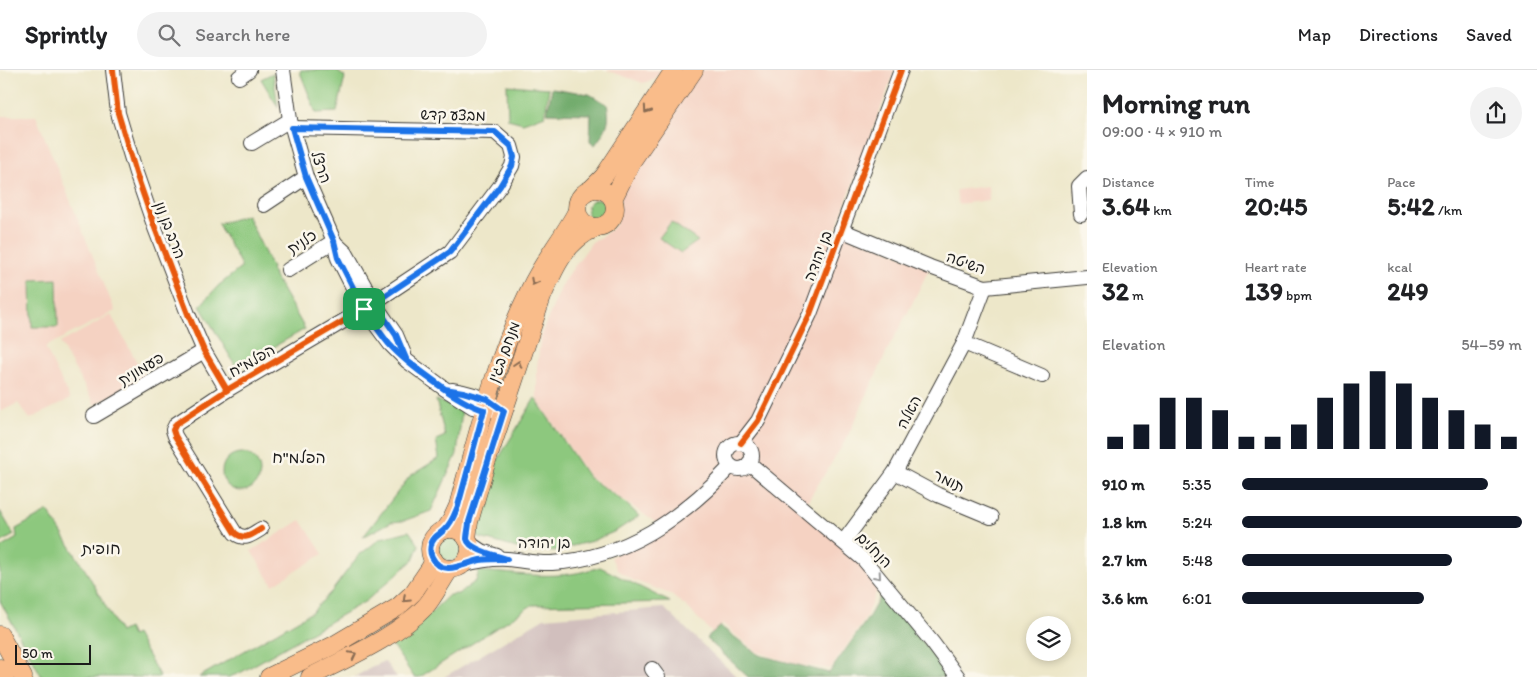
<!DOCTYPE html>
<html lang="en">
<head>
<meta charset="utf-8">
<style>
	body { margin:0; font-family:Itim,"Playpen Sans Hebrew",sans-serif; background:#f2f2f2; color:#202124; height:100vh; display:flex; flex-direction:column; font-size:19px; white-space:nowrap }
	* { box-sizing:border-box; margin:0 }
	p { font-size:16px; color:#757577 }
	.icon { flex:none; width:28px; height:28px; fill:none; stroke:currentColor; stroke-width:2; stroke-linecap:round; stroke-linejoin:round }
	.map { position:relative; flex:1; overflow:hidden }
	.drawer { display:flex; flex-direction:column; background:#fff; width:450px }
	.drawer>* { flex:none }
	.fabs { position:absolute; left:1026px; top:546px; display:grid; gap:10px }
	.fabs a { display:grid; place-items:center; width:45px; height:45px; border-radius:50%; background:#fff; box-shadow:0 2px 8px #0003; font-size:25px }
	.scale { position:absolute; left:15px; bottom:12px; width:76px; box-sizing:border-box; padding-left:5px; border:2px solid #1c1c1c; border-top:0; font-size:14px; line-height:18px; white-space:nowrap; color:#1c1c1c; -webkit-text-stroke:4px #fbf7ec; paint-order:stroke }
	.pin { position:absolute; display:grid; place-items:center; width:42px; height:42px; color:#fff; margin:-21px; border-radius:10px; box-shadow:0 2px 8px #0006 }
	.round { display:grid; place-items:center; flex:none; width:52px; height:52px; border-radius:26px; background:#f2f2f2 }
	.head { display:flex; align-items:center; justify-content:space-between; height:85px; padding:0 15px }
	h1 { font-size:28px; font-weight:800; line-height:38px }
	.stats { display:grid; grid-template-columns:repeat(3,1fr); gap:8px; height:85px; padding:5px 15px }
	.stats div { display:grid; align-content:center }
	.stats b { font-size:25px; font-weight:800 }
	.stats small { font-size:14px; font-weight:400 }
	.stats p { font-size:14px }
	.chart { height:140px; padding:10px 15px }
	.chart p { display:flex; justify-content:space-between }
	.chart svg { width:100%; height:90px; margin-top:5px; stroke:#111827; stroke-width:6 }
	ul { padding:0 15px; list-style:none; font-size:16px }
	li { display:grid; grid-template-columns:80px 60px 1fr; align-items:center; height:38px }
	li i { height:12px; border-radius:6px; background:#111827 }
	header { display:flex; align-items:center; gap:30px; box-sizing:border-box; height:70px; padding:0 25px; background:#fff; border-bottom:1px solid #e0e0e0 }
	header strong { font-size:24px }
	nav { display:flex; gap:28px; margin-inline-start:auto; font-size:18px }
	.search { width:350px; height:45px; background:#f2f2f2; display:flex; align-items:center; gap:12px; box-sizing:border-box; padding:0 18px; border-radius:28px; color:#757577; font-size:19px }
	main { display:flex; flex:1; min-height:0 }
	.map>svg:first-child { display:block }
	.built { fill:#f5d2c2 }
	.industrial { fill:#d1bfbd }
	.green { fill:#8dc87e; stroke:#54724d }
	.forest { fill:#72ac6d; stroke:#476444 }
	.lines { fill:none; stroke-linecap:round; stroke-linejoin:round }
	.minor-casing { stroke:#3b3a36; stroke-width:16 }
	.major-casing { stroke:#3b3a36; stroke-width:19 }
	.minor { stroke:#fff; stroke-width:14 }
	.major { stroke:#f9bc8a; stroke-width:18 }
	.cycleway-casing { stroke:#fbf7ec; stroke-width:9 }
	.cycleway { stroke:#e8590c; stroke-width:6 }
	.oneway { stroke:#8a6c53 }
	.oneway2 { stroke:#999 }
	.route-casing { stroke:#fff; stroke-width:10 }
	.route { stroke:#1a73e8; stroke-width:6 }
	.labels { text-anchor:middle; dominant-baseline:central; stroke-width:5; stroke-linejoin:round; paint-order:stroke }
	.street-label { font-size:15px; fill:#1c1c1c; stroke:#fbf7ec }
	.neighbourhood-label { font-size:16px; fill:#1c1c1c; stroke:#fbf7ec }
</style>
</head>
<body>
<header>
<strong>Sprintly</strong>
<div class="search"><svg class="icon" aria-label="search" viewBox="0 0 24 24"><circle cx="10" cy="10" r="6"/><path d="M15 15l6 6"/></svg>Search here</div>
<nav><a>Map</a><a>Directions</a><a>Saved</a></nav>
</header>
<main>
<div class="map">
<svg width="1087" height="607" viewBox="0 0 1087 607">
	<rect width="100%" height="100%" fill="#fbf7ec"/>
	<filter id="ink" filterUnits="userSpaceOnUse"><feTurbulence type="fractalNoise" baseFrequency=".02" numOctaves="2"/><feDisplacementMap in="SourceGraphic" scale="10" xChannelSelector="R" yChannelSelector="G"/><feConvolveMatrix kernelMatrix="1 2 1 2 8 2 1 2 1" color-interpolation-filters="sRGB"/></filter>
	<filter id="wash" filterUnits="userSpaceOnUse"><feTurbulence type="fractalNoise" baseFrequency=".0096" numOctaves="4" result="noise"/><feDisplacementMap in="SourceGraphic" scale="20" xChannelSelector="R" yChannelSelector="G"/><feGaussianBlur stdDeviation="1.12" result="paint"/><feColorMatrix in="noise" values="0 0 0 0 0 0 0 0 0 0 0 0 0 0 0 0 0 1.4 0 .05"/><feComposite in="paint" operator="in"/></filter>
	<g filter="url(#wash)">
		<rect width="100%" height="100%" fill="#ede7c9"/>
		<g class="built">
			<path d="M606 0H661L655 9 643 13Z"/>
			<path d="M700 0H895L836 159 930 197 908 242 890 275 847 368 804 437 880 513 865 549 830 599 797 594 758 582 738 567 723 554 712 563 687 537 670 524 633 510 617 500 611 487 662 457 589 406 537 329V297L541 264 564 211 592 172 604 165 616 155 623 115Z"/>
			<path d="M0 46H36L115 241 45 277 70 329 30 349 18 333 0 342Z"/>
			<path d="M988 116 989 130 958 134 956 120Z"/>
			<path d="M111 245 145 307 95 335 60 273Z"/>
			<path d="M301 450 323 484 273 515 251 481Z"/>
		</g>
		<g class="industrial">
			<path d="M664 538 737 607H444L544 548Z"/>
			<path d="M384 591 397 607H354Z"/>
		</g>
		<g class="green">
			<path d="M301 0H339L338 2 345 7 337 42 316 43 300 2Z"/>
			<path d="M273 3 278 37 261 9Z"/>
			<path d="M507 15 549 18 545 45 523 53 508 49Z"/>
			<circle cx="598" cy="140" r="11"/>
			<path d="M247 145 272 198 271 200 305 259 237 298 200 236 218 216 242 197 218 154Z"/>
			<path d="M671 152 698 171 681 183 659 168Z"/>
			<path d="M57 209 58 257H32L31 210Z"/>
			<path d="M535 328 588 407 623 431 639 446 616 461 592 471 553 481 520 479 477 467V453L494 396Z"/>
			<path d="M436 330 462 340 457 384 431 441 403 451 391 452 363 467 410 406 439 388 436 370 445 366Z"/>
			<circle cx="241" cy="402" r="19"/>
			<path d="M0 441 14 465 0 473Z"/>
			<path d="M48 441 89 506 120 562 128 558 132 566 136 564 160 607H42L0 531V478L17 468 16 459Z"/>
			<path d="M409 461 419 475 413 490 366 531 240 603 229 607H199L312 542 332 521 358 486 381 468Z"/>
			<circle cx="451" cy="478" r="13"/>
			<path d="M600 497 670 532 532 535 420 607H414L392 575 420 553 449 525 458 524 476 511 479 501C520 504 561 511 600 497Z"/>
		</g>
		<g class="forest">
			<path d="M552 18 589 24 607 34C611 53 606 60 595 75L590 71 591 44 547 43Z"/>
			<path d="M884 520 950 607H748L706 568 720 556 759 585 829 603 868 548Z"/>
		</g>
	</g>
	<g filter="url(#ink)">
		<g class="lines">
			<defs>
				<g id="minor">
					<path d="M113 0 118 43 136 103 155 158 188 244 204 281 227 320"/>
					<path d="M283 0 290 50 306 107 334 171 338 188 364 239 390 274 407 291 445 319 473 337 494 340"/>
					<path d="M239 7 249 0"/>
					<path d="M252 73 290 50"/>
					<path d="M264 135 306 107"/>
					<path d="M1081 144 1079 116 1087 108"/>
					<path d="M841 160 930 197 985 217 1087 207"/>
					<path d="M334 172 346 183 374 233 396 265 404 284"/>
					<path d="M288 200 334 171"/>
					<path d="M964 273 1042 306"/>
					<path d="M452 320C467 322 482 326 495 335"/>
					<path d="M94 346 204 281"/>
					<path d="M741 373 758 351 810 244 901 0"/>
					<circle cx="739" cy="386" r="13"/>
					<path d="M749 393 864 490 932 572 958 607"/>
					<path d="M895 402 938 425 991 447"/>
					<path d="M261 459C251 465 245 471 235 463L175 366 173 360 176 354 227 320 364 239 450 182 500 116 512 96 514 87 511 76 495 62 292 58"/>
					<path d="M844 471 895 402 964 273 985 217"/>
					<path d="M469 473 481 481 497 486"/>
					<path d="M462 495C477 491 491 488 507 489 522 490 537 494 552 493 626 488 682 448 731 396"/>
					<path d="M652 599 658 607"/>
				</g>
				<g id="major">
					<circle cx="596" cy="138" r="19"/>
					<path d="M590 120 604 106 674 0"/>
					<path d="M613 129 632 91 694 0"/>
					<circle cx="450" cy="479" r="20"/>
					<path d="M445 460 452 449 458 436C478 362 496 288 530 219 543 191 563 168 577 141"/>
					<path d="M467 469 469 452 485 397 542 227C554 199 566 170 596 158"/>
					<path d="M0 565 23 607"/>
					<path d="M0 598 5 607"/>
					<path d="M269 607 334 575 398 537 413 523 430 498 434 490"/>
					<path d="M310 607C345 589 398 566 425 537 435 526 441 511 450 499"/>
				</g>
			</defs>
			<use href="#minor" class="minor-casing"/>
			<use href="#major" class="major-casing"/>
			<use href="#minor" class="minor"/>
			<use href="#major" class="major"/>
			<defs>
				<g id="cycleway">
					<path d="M113 0 118 43 136 103 155 158 188 244 204 281 227 320"/>
					<path d="M741 373 758 351 810 244 901 0"/>
					<path d="M261 459C251 465 245 471 235 463L175 366 173 360 176 354 227 320 364 239 450 182 500 116 512 96 514 87 511 76 495 62 292 58"/>
				</g>
			</defs>
			<use href="#cycleway" class="cycleway-casing"/>
			<use href="#cycleway" class="cycleway"/>
		</g>
		<defs><path id="oneway-chevron" d="M-2-3.5L2.5 0L-2 3.5" fill="none" stroke-width="1.6" stroke-linecap="round" stroke-linejoin="round" transform="scale(1.25)"/></defs>
		<g class="oneway">
			<use href="#oneway-chevron" transform="translate(647 40) rotate(125)"/>
			<use href="#oneway-chevron" transform="translate(534 212) rotate(118)"/>
			<use href="#oneway-chevron" transform="translate(518 294) rotate(-72)"/>
			<use href="#oneway-chevron" transform="translate(406 529) rotate(136)"/>
			<use href="#oneway-chevron" transform="translate(353 585) rotate(-27)"/>
		</g>
		<use class="oneway2" href="#oneway-chevron" transform="translate(878 506) rotate(49)"/>
	</g>
	<g class="lines" filter="url(#ink)">
		<defs>
			<path id="route" d="M364 239C372 251 380 263 389 274 407 294 459 333 484 340L458 436C455 443 452 453 445 459 441 464 435 465 432 472 430 477 430 483 432 487 442 508 465 493 480 490 489 489 498 489 507 489 498 486 469 480 467 469 467 464 469 457 469 452L504 341 487 329 463 322 445 319 407 291 396 265 374 233 450 182 500 116 512 96 514 87 511 76 495 62 292 58 306 107 334 171 338 188 364 239"/>
		</defs>
		<use href="#route" class="route-casing"/>
		<use href="#route" class="route"/>
	</g>
	<g class="labels">
		<g class="street-label">
			<text transform="translate(453 45) rotate(1)">מבצע קדש</text>
			<text transform="translate(321 97) rotate(71)">הרצל</text>
			<text transform="translate(170 160) rotate(69)">הרב בן נון</text>
			<text transform="translate(302 172) rotate(-32)">כלנית</text>
			<text transform="translate(818 186) rotate(-69)">בן יהודה</text>
			<text transform="translate(966 193) rotate(20)">השיטה</text>
			<text transform="translate(504 282) rotate(-69)">מנחם בגין</text>
			<text transform="translate(252 291) rotate(-30)">הפלמ"ח</text>
			<text transform="translate(141 299) rotate(-31)">פעמונית</text>
			<text transform="translate(909 342) rotate(-62)">האלה</text>
			<text transform="translate(949 411) rotate(25)">תומר</text>
			<text x="544" y="473">בן יהודה</text>
			<text transform="translate(874 480) rotate(45)">הנחלים</text>
		</g>
		<g class="neighbourhood-label">
			<text x="299" y="387">הפלמ"ח</text>
			<text x="101" y="478">חופית</text>
		</g>
	</g>
</svg>
<div class="fabs">
<a><svg class="icon" aria-label="layers" viewBox="0 0 24 24"><path d="M12 4l9 5-9 5-9-5zM3 14l9 5 9-5"/></svg></a>
</div>
<div class="scale">50 m</div>
<div class="pin" style="left:364px;top:239px;background:#1e9e55"><svg class="icon" aria-label="arrive" viewBox="0 0 24 24"><path d="M6 21V4h12l-3 4 3 4H6"/></svg></div>
</div>
<section class="drawer">
<div class="head"><div><h1>Morning run</h1><p>09:00 · 4 × 910 m</p></div><a class="round"><svg class="icon" aria-label="share" viewBox="0 0 24 24"><path d="M12 15V3M7 8l5-5 5 5M5 13v7h14v-7"/></svg></a></div>
<div class="stats">
<div><p>Distance</p><b>3.64<small> km</small></b></div>
<div><p>Time</p><b>20:45</b></div>
<div><p>Pace</p><b>5:42<small> /km</small></b></div>
</div>
<div class="stats">
<div><p>Elevation</p><b>32<small> m</small></b></div>
<div><p>Heart rate</p><b>139<small> bpm</small></b></div>
<div><p>kcal</p><b>249</b></div>
</div>
<div class="chart"><p><span>Elevation</span>54–59 m</p>
<svg viewBox="0 0 160 44" preserveAspectRatio="none"><path d="M5 44V38M15 44V32M25 44V19M35 44V19M45 44V25M55 44V38M65 44V38M75 44V32M85 44V19M95 44V12M105 44V6M115 44V12M125 44V19M135 44V25M145 44V32M155 44V38"/></svg>
</div>
<ul>
<li><b>910 m</b>5:35<i style="width:88%"></i></li>
<li><b>1.8 km</b>5:24<i style="width:100%"></i></li>
<li><b>2.7 km</b>5:48<i style="width:75%"></i></li>
<li><b>3.6 km</b>6:01<i style="width:65%"></i></li>
</ul>
</section>
</main>
</body>
</html>
